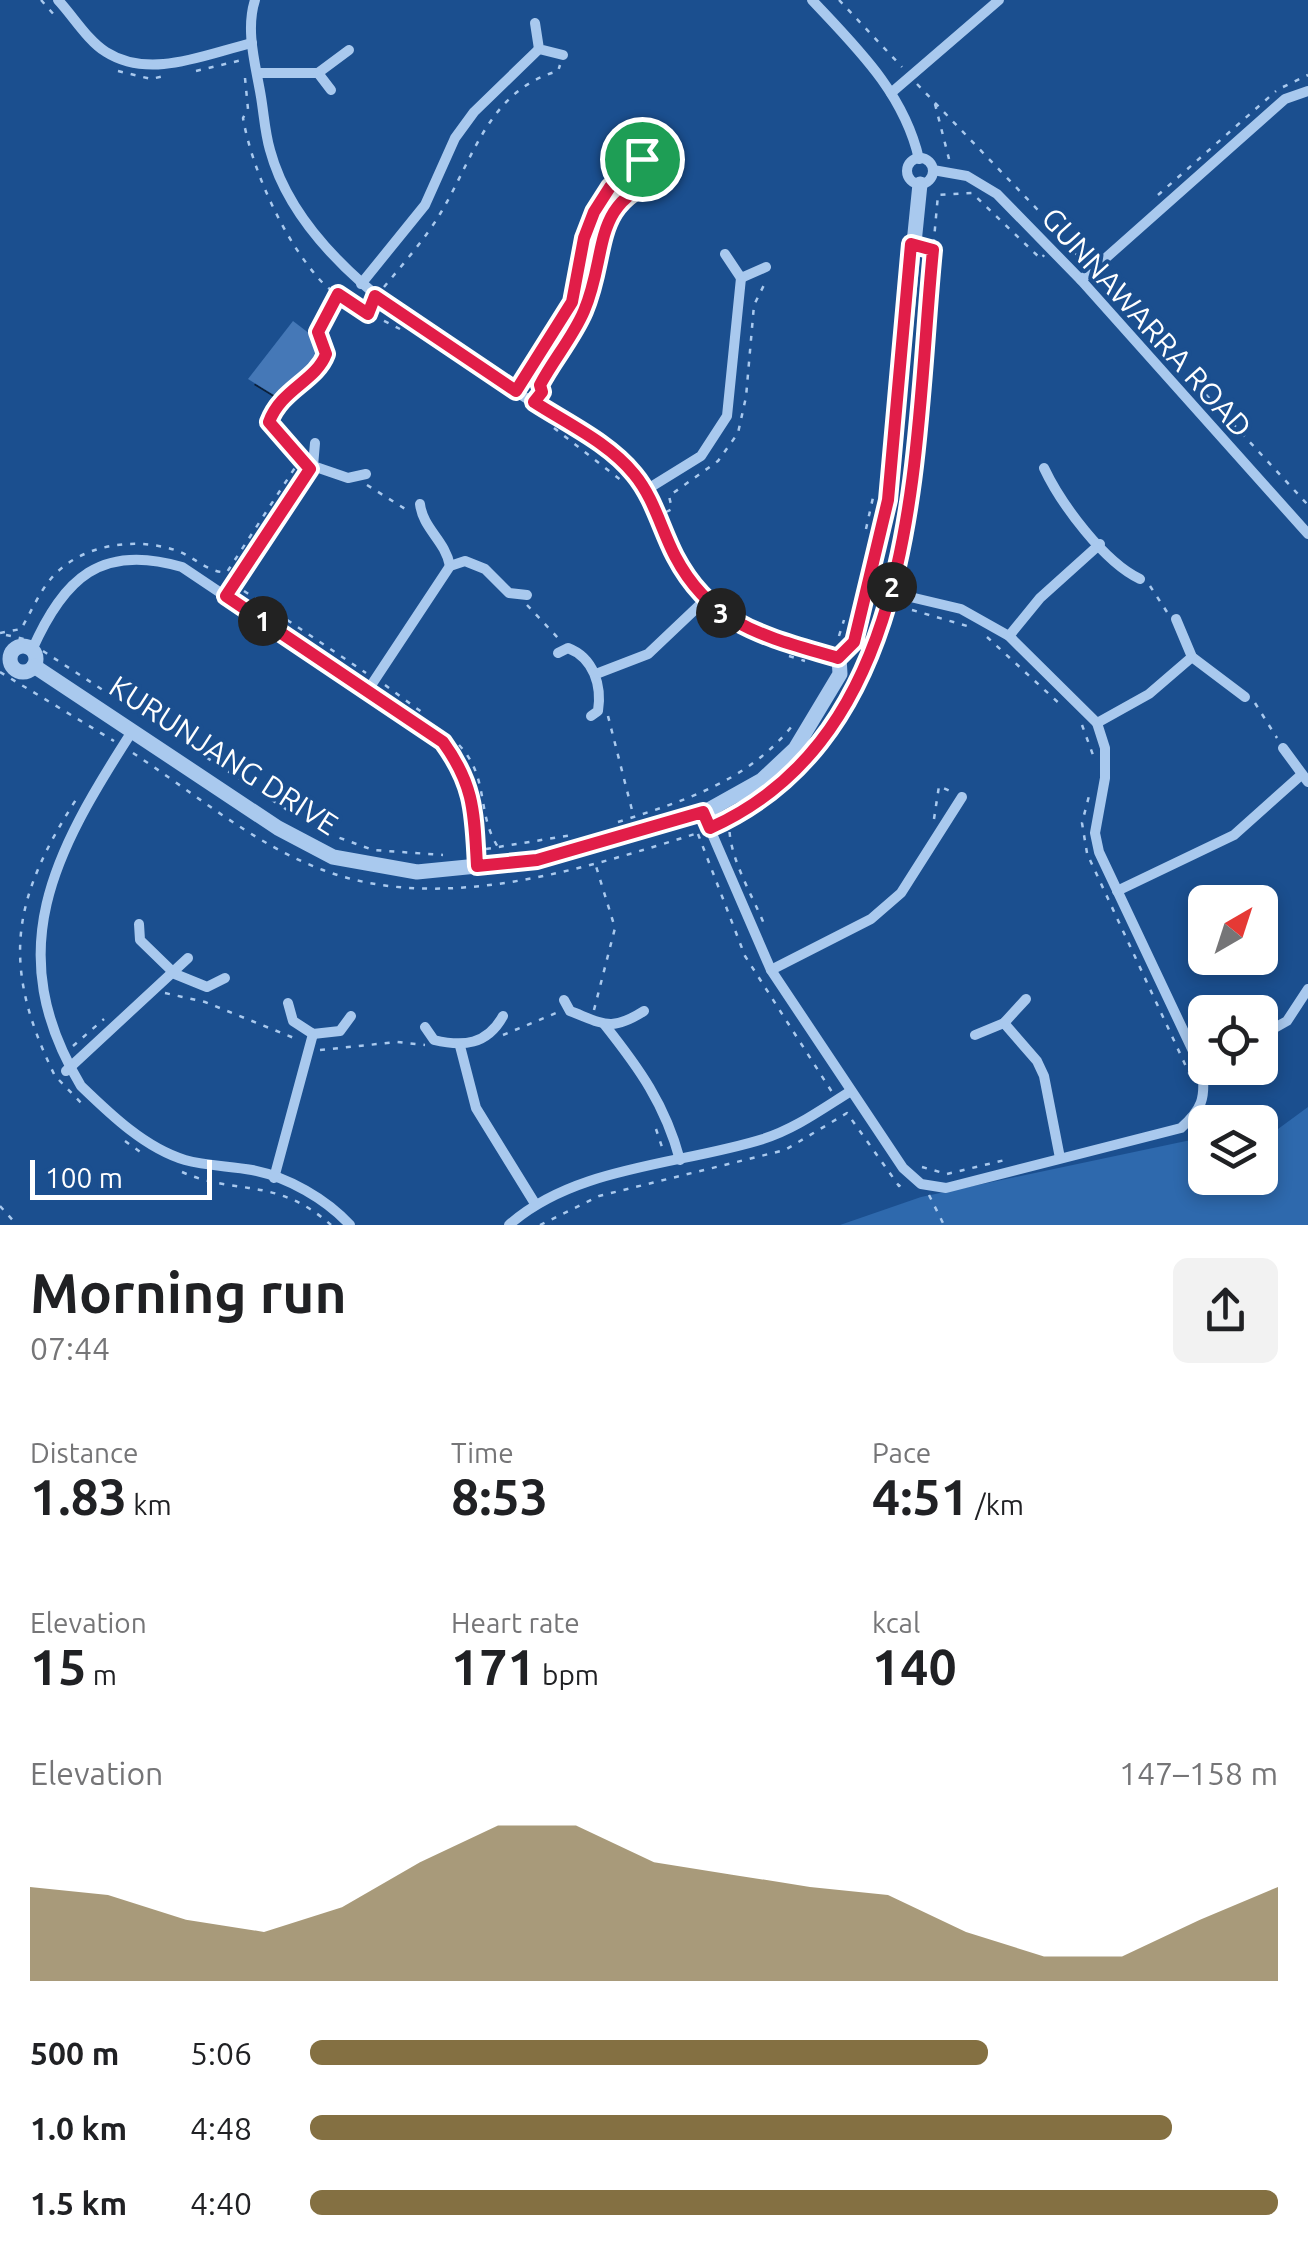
<!DOCTYPE html>
<html lang="en">
<head>
<meta charset="utf-8">
<style>
	body { margin:0; font-family:Ubuntu,sans-serif; background:#f2f2f2; color:#202124; height:100vh; display:flex; flex-direction:column; font-size:38px; white-space:nowrap }
	* { box-sizing:border-box; margin:0 }
	p { font-size:32px; color:#757577 }
	.icon { flex:none; width:55px; height:55px; fill:none; stroke:currentColor; stroke-width:2; stroke-linecap:round; stroke-linejoin:round }
	.map { position:relative; height:1225px; overflow:hidden }
	.details { display:flex; flex-direction:column; background:#fff; flex:1 }
	.details>* { flex:none }
	.needle { width:65px; rotate:39deg }
	.fabs { position:absolute; left:1188px; top:885px; display:grid; gap:20px }
	.fabs a { display:grid; place-items:center; width:90px; height:90px; border-radius:15px; background:#fff; box-shadow:0 5px 15px #0003; font-size:50px }
	.scale { position:absolute; left:30px; bottom:25px; width:182px; box-sizing:border-box; padding-left:10px; border:5px solid #fff; border-top:0; font-size:28px; line-height:35px; white-space:nowrap; color:#fff; -webkit-text-stroke:8px #1b4f8f; paint-order:stroke }
	.pin { position:absolute; display:grid; place-items:center; width:85px; height:85px; color:#fff; margin:-42px; border:5px solid #fff; border-radius:50%; box-shadow:0 2px 10px #0007 }
	.km { position:absolute; width:50px; height:50px; margin:-25px; border-radius:50%; background:#222; color:#fff; font-size:28px; line-height:50px; text-align:center }
	.round { display:grid; place-items:center; flex:none; width:105px; height:105px; border-radius:15px; background:#f2f2f2 }
	.summary { display:flex; align-items:center; justify-content:space-between; height:170px; padding:0 30px }
	h1 { font-size:55px; font-weight:700; line-height:75px }
	.figures { display:grid; grid-template-columns:repeat(3,1fr); gap:15px; height:170px; padding:10px 30px }
	.figures div { display:grid; align-content:center }
	.figures b { font-size:50px; font-weight:700 }
	.figures small { font-size:28px; font-weight:400 }
	.figures p { font-size:28px }
	.chart { height:280px; padding:20px 30px }
	.chart p { display:flex; justify-content:space-between }
	.chart svg { width:100%; height:180px; margin-top:10px; fill:#847042; opacity:.7 }
	ul { padding:0 30px; list-style:none; font-size:32px }
	li { display:grid; grid-template-columns:160px 120px 1fr; align-items:center; height:75px }
	li i { height:25px; border-radius:12px; background:#847042 }
	.map>svg:first-child { display:block }
	.green { fill:#2e69ad }
	.building { fill:#4478b7; filter:url(#shadow) }
	.lines { fill:none; stroke-linecap:round; stroke-linejoin:round }
	.path { stroke:#a9c9ee; stroke-width:2.5; stroke-dasharray:5 8; stroke-linecap:butt }
	.minor { stroke:#a9c9ee; stroke-width:10 }
	.tertiary { stroke:#a9c9ee; stroke-width:15 }
	.route-casing { stroke:#fff; stroke-width:20 }
	.route { stroke:#e11d48; stroke-width:12 }
	.labels { text-anchor:middle; dominant-baseline:central; stroke-width:8; stroke-linejoin:round; paint-order:stroke }
	.street-label { font-size:30px; fill:#fff; stroke:#1b4f8f }
</style>
</head>
<body>
<div class="map">
<svg width="1308" height="1225" viewBox="0 0 1308 1225">
	<defs>
		<filter id="shadow"><feDropShadow dx="6" dy="6" stdDeviation="0" flood-color="#0009"/></filter>
	</defs>
	<rect width="100%" height="100%" fill="#1b4f8f"/>
	<path class="green" d="M1308 1107V1225H840L921 1197 1205 1137V1178H1260V1131L1278 1129Z"/>
	<path class="building" d="M293 321 314 337 317 366 291 382 279 398 248 379Z"/>
	<g class="lines">
		<g class="path">
			<path d="M41 0 56 17"/>
			<path d="M839 0 902 67"/>
			<path d="M118 71 151 79 164 76"/>
			<path d="M196 71 242 60"/>
			<path d="M245 78 248 109 243 118C252 170 284 240 320 280 341 302 373 315 400 329"/>
			<path d="M917 84 1060 233"/>
			<path d="M1283 87 1308 75"/>
			<path d="M935 104 949 159"/>
			<path d="M1158 195 1276 91"/>
			<path d="M1059 238 1061 235 1078 256 1092 254"/>
			<path d="M926 248 933 250 938 195 972 193 1041 259 1044 255"/>
			<path d="M1100 280 1308 505"/>
			<path d="M384 287C403 264 425 239 440 214 474 158 488 91 558 71L560 65"/>
			<path d="M541 394 539 385C553 360 573 337 584 311 609 253 589 204 662 178L663 173"/>
			<path d="M554 428 622 481"/>
			<path d="M301 461 269 422C280 391 315 382 326 354L318 332 338 295"/>
			<path d="M367 485 410 512"/>
			<path d="M666 512 672 509 669 496 718 461 738 433 746 397 754 305 766 281"/>
			<path d="M866 529 874 493"/>
			<path d="M894 581 919 399 933 252"/>
			<path d="M1150 586 1167 612"/>
			<path d="M244 591 366 673"/>
			<path d="M527 605 559 639"/>
			<path d="M912 610 967 626"/>
			<path d="M705 615 735 635"/>
			<path d="M0 633 21 629C30 614 38 595 49 581 78 544 135 536 178 551 194 557 210 574 227 572L300 460"/>
			<path d="M6 635 24 639"/>
			<path d="M839 636 844 620"/>
			<path d="M987 637 1062 706"/>
			<path d="M43 651 318 830 373 850 443 855"/>
			<path d="M789 656 805 661"/>
			<path d="M0 672 114 741"/>
			<path d="M385 685 423 713"/>
			<path d="M1255 703 1277 738"/>
			<path d="M608 716 633 814"/>
			<path d="M1082 725 1093 755"/>
			<path d="M459 745C490 778 476 813 498 847"/>
			<path d="M133 753C194 793 255 845 323 870 441 915 583 869 698 833"/>
			<path d="M730 819C725 851 752 894 764 924"/>
			<path d="M934 819 939 786 952 792"/>
			<path d="M618 822C683 801 747 782 792 726"/>
			<path d="M719 824C781 796 839 739 863 675 872 653 877 630 885 608L895 606"/>
			<path d="M698 834 745 956 832 1092"/>
			<path d="M486 849 572 835"/>
			<path d="M1087 853 1082 823 1090 792"/>
			<path d="M1090 860 1190 1075"/>
			<path d="M165 993 205 1002 299 1040"/>
			<path d="M594 1010 615 928 595 863"/>
			<path d="M503 1035 556 1013"/>
			<path d="M73 1046 104 1019"/>
			<path d="M320 1050 397 1042 425 1045"/>
			<path d="M54 1074C0 963 12 898 79 795"/>
			<path d="M59 1080 85 1107"/>
			<path d="M656 1129 663 1150"/>
			<path d="M125 1141 143 1154"/>
			<path d="M922 1167 947 1174 1005 1160"/>
			<path d="M182 1172C236 1196 276 1176 331 1225"/>
			<path d="M929 1195 944 1225"/>
			<path d="M0 1206 17 1225"/>
			<path d="M540 1225 599 1196 785 1150 847 1113 899 1186 904 1182"/>
		</g>
		<g class="minor">
			<path d="M58 0C73 16 88 41 106 52 150 80 206 54 252 43"/>
			<path d="M255 0C245 31 256 66 261 97 264 115 265 133 270 150 300 262 434 339 526 398 555 416 590 432 615 455 648 485 656 522 677 559 715 627 768 638 839 657"/>
			<path d="M812 0C857 48 904 93 919 159"/>
			<path d="M535 23 539 49 563 55"/>
			<path d="M257 73H318"/>
			<path d="M331 90 318 73 349 50"/>
			<path d="M891 93 999 0"/>
			<path d="M636 136 642 159 664 162"/>
			<circle cx="920" cy="171" r="13"/>
			<path d="M933 170 967 176 997 194 1081 280 1308 534"/>
			<path d="M725 254 741 278 766 267"/>
			<path d="M1081 280 1285 99 1308 91"/>
			<path d="M361 284 425 205 455 138 474 112 539 49"/>
			<path d="M516 391 572 302 583 238 594 212 611 187 642 159"/>
			<path d="M313 466 315 443"/>
			<path d="M1044 468C1061 504 1104 562 1140 579"/>
			<path d="M646 490 701 456 727 416 741 278"/>
			<path d="M420 504C423 529 445 540 450 566"/>
			<path d="M226 596 313 466 348 478 366 474"/>
			<path d="M1176 619 1192 657 1245 697"/>
			<path d="M1009 636 1040 598 1100 544"/>
			<path d="M32 650C64 578 101 543 182 567L443 742C475 786 474 814 477 866"/>
			<path d="M558 653 568 648C594 658 602 686 598 711L591 716"/>
			<path d="M596 674 648 654 706 599"/>
			<path d="M368 690 450 566 465 561 485 569 509 593 527 595"/>
			<path d="M1097 723 1149 694 1192 657"/>
			<path d="M133 730C53 854 0 951 81 1086 110 1114 145 1148 185 1160 206 1166 231 1166 252 1170 288 1177 326 1199 350 1225"/>
			<path d="M1283 748 1308 782"/>
			<path d="M703 813 771 970 903 1168 921 1184 946 1188 1181 1128C1202 1109 1206 1098 1202 1070L1099 852 1095 833 1105 778V748L1097 723 1009 636 961 609 868 587"/>
			<path d="M1117 891 1234 835 1300 776"/>
			<path d="M139 924 140 940 175 974 207 987 225 978"/>
			<path d="M771 970 871 919 901 893 962 797"/>
			<path d="M564 1000 570 1011C604 1024 611 1032 644 1011"/>
			<path d="M288 1003 293 1021 313 1034 340 1031 351 1016"/>
			<path d="M1004 1023 1037 1061 1044 1076 1060 1158"/>
			<path d="M604 1024C639 1068 665 1104 680 1160"/>
			<path d="M425 1027 434 1040C463 1047 487 1045 503 1016"/>
			<path d="M975 1035 1004 1023 1026 999"/>
			<path d="M1260 1036 1287 1021 1308 989"/>
			<path d="M460 1046 476 1108 534 1202"/>
			<path d="M66 1071 188 958"/>
			<path d="M274 1178 313 1034"/>
			<path d="M509 1225C575 1166 680 1165 763 1139 795 1129 822 1109 851 1091"/>
		</g>
		<g class="tertiary">
			<circle cx="23" cy="659" r="13"/>
			<path d="M34 666 278 828 333 857 417 872 537 860 703 813 762 780 795 749 840 674 839 657 854 642 888 500 920 184"/>
		</g>
	</g>
	<g class="lines">
		<defs>
			<path id="route" d="M642 159 664 162 662 178C589 203 609 253 584 311 573 337 553 360 540 385L542 392 534 402C568 424 609 443 634 474 654 498 661 529 675 556 712 627 768 637 838 658L854 642 888 500 911 244 933 250C913 450 924 732 710 828L703 812 537 860 477 866C474 814 475 786 443 742L226 596 310 469 269 422C281 389 316 381 326 354L318 332 338 294 368 314 375 296 516 391 572 302 584 238 594 212 610 187Z"/>
		</defs>
		<use href="#route" class="route-casing"/>
		<use href="#route" class="route"/>
	</g>
	<g class="labels">
		<g class="street-label">
			<text transform="translate(1147 322) rotate(48)">GUNNAWARRA ROAD</text>
			<text transform="translate(224 755) rotate(33)">KURUNJANG DRIVE</text>
		</g>
	</g>
</svg>
<div class="fabs">
<a><svg class="needle" viewBox="-14 -14 28 28"><path d="M0-13l5 13h-10z" fill="#e53935"/><path d="M0 13l5-13h-10z" fill="#757577"/></svg></a>
<a><svg class="icon" aria-label="locate" viewBox="0 0 24 24"><circle cx="12" cy="12" r="6"/><path d="M12 2v4M12 18v4M2 12h4M18 12h4"/></svg></a>
<a><svg class="icon" aria-label="layers" viewBox="0 0 24 24"><path d="M12 4l9 5-9 5-9-5zM3 14l9 5 9-5"/></svg></a>
</div>
<div class="scale">100 m</div>
<div class="pin" style="left:642px;top:159px;background:#1e9e55"><svg class="icon" aria-label="arrive" viewBox="0 0 24 24"><path d="M6 21V4h12l-3 4 3 4H6"/></svg></div>
<b class="km" style="left:263px;top:621px">1</b>
<b class="km" style="left:892px;top:587px">2</b>
<b class="km" style="left:721px;top:613px">3</b>
</div>
<section class="details">
<div class="summary"><div><h1>Morning run</h1><p>07:44</p></div><a class="round"><svg class="icon" aria-label="share" viewBox="0 0 24 24"><path d="M12 15V3M7 8l5-5 5 5M5 13v7h14v-7"/></svg></a></div>
<div class="figures">
<div><p>Distance</p><b>1.83<small> km</small></b></div>
<div><p>Time</p><b>8:53</b></div>
<div><p>Pace</p><b>4:51<small> /km</small></b></div>
</div>
<div class="figures">
<div><p>Elevation</p><b>15<small> m</small></b></div>
<div><p>Heart rate</p><b>171<small> bpm</small></b></div>
<div><p>kcal</p><b>140</b></div>
</div>
<div class="chart"><p><span>Elevation</span>147–158 m</p>
<svg viewBox="0 0 160 44" preserveAspectRatio="none"><path d="M0 44V21L10 23L20 29L30 32L40 26L50 15L60 6L70 6L80 15L90 18L100 21L110 23L120 32L130 38L140 38L150 29L160 21V44z"/></svg>
</div>
<ul>
<li><b>500 m</b>5:06<i style="width:70%"></i></li>
<li><b>1.0 km</b>4:48<i style="width:89%"></i></li>
<li><b>1.5 km</b>4:40<i style="width:100%"></i></li>
</ul>
</section>
</body>
</html>
